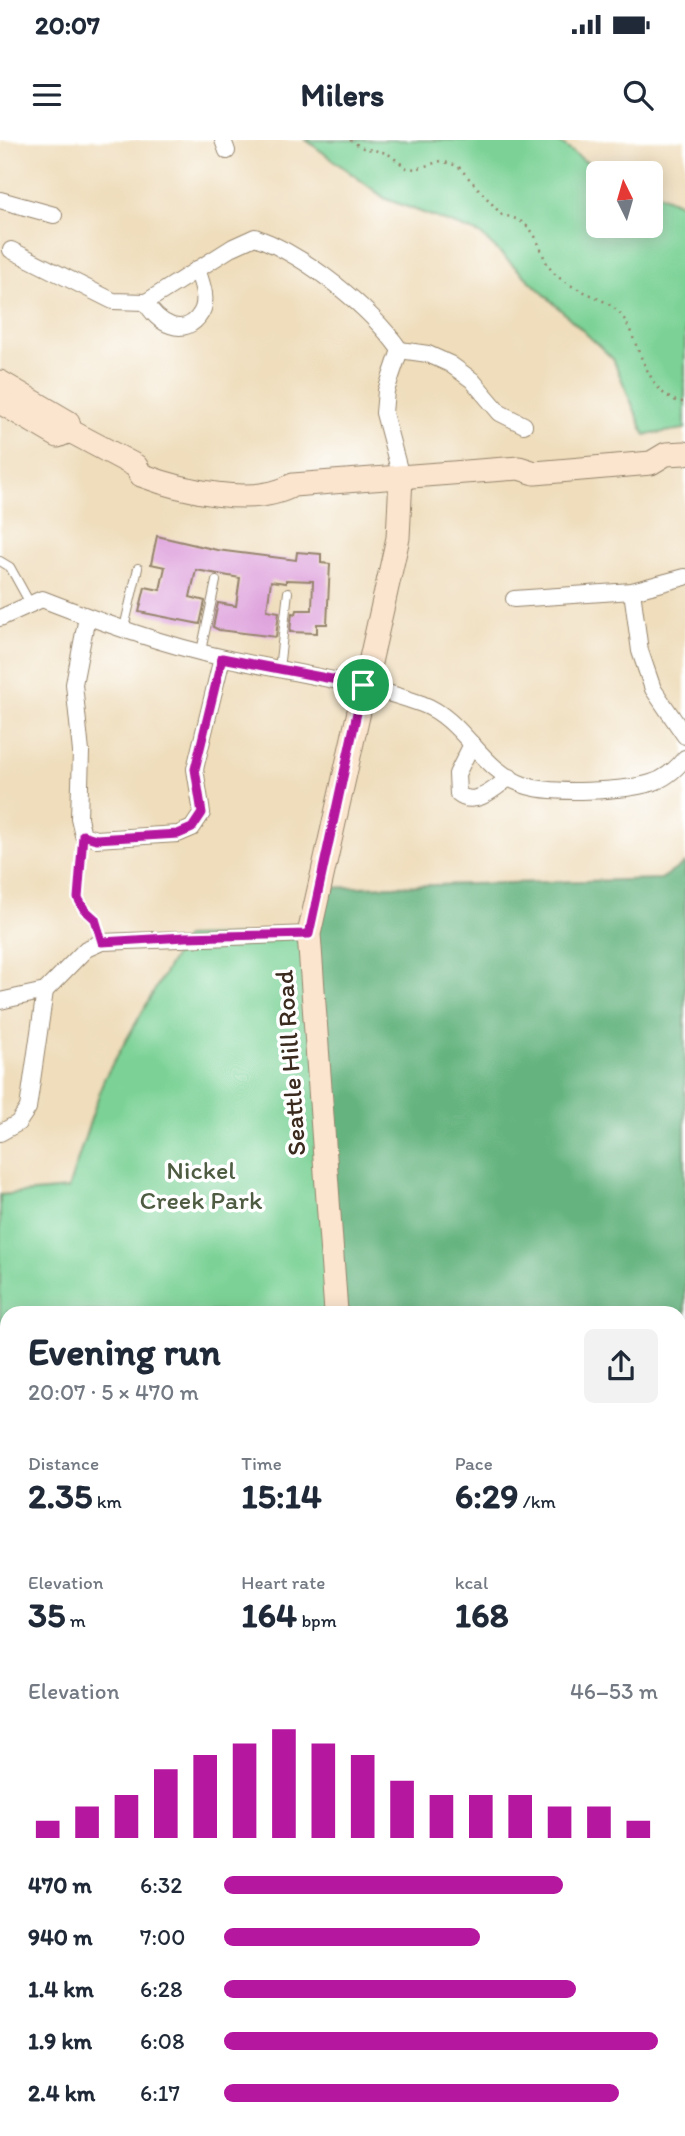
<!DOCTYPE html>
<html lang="en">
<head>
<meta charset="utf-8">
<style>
	body { margin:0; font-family:Itim,sans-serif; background:#f2f2f3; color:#1f2937; height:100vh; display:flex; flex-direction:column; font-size:26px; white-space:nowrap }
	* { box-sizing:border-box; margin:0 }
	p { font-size:23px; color:#747a83 }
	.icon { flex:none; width:38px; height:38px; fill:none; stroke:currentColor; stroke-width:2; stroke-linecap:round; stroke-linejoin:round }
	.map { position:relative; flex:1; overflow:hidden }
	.side { position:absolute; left:0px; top:1166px; width:686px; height:831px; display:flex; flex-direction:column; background:#fff; border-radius:21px 21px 0 0; box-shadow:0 4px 18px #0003 }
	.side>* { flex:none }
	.needle { width:46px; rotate:355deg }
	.controls { position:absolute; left:586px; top:21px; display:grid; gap:14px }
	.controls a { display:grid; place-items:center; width:77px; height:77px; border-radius:10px; background:#fff; box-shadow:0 4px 18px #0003; font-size:35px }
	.pin { position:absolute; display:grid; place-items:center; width:60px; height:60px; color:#fff; margin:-30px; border:4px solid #fff; border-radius:50%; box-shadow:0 2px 7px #0007 }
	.round { display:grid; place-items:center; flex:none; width:74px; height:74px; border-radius:10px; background:#f2f2f3 }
	.head { display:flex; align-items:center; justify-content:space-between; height:119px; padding:0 28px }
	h1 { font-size:38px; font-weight:700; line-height:52px }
	.metrics { display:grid; grid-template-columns:repeat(3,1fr); gap:10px; height:119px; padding:7px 28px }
	.metrics div { display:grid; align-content:center }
	.metrics b { font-size:35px; font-weight:700 }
	.metrics small { font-size:19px; font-weight:400 }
	.metrics p { font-size:19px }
	.chart { height:196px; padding:14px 28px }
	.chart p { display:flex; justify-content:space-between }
	.chart svg { width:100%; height:126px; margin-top:7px; stroke:#b5179e; stroke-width:6 }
	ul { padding:0 28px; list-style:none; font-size:23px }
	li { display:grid; grid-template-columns:112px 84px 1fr; align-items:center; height:52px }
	li i { height:18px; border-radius:9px; background:#b5179e }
	.status { display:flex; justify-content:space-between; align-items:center; height:49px; padding:0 35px; background:#fff; direction:ltr }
	.status svg { height:19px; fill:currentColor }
	header { display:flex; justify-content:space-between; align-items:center; height:91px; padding:0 28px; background:#fff; font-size:32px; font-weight:700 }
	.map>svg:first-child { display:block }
	.green { fill:#7cd296; stroke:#5c7e5a; stroke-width:2 }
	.forest { fill:#65b47f; stroke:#506f4e; stroke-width:2 }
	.building { fill:#dea1dc }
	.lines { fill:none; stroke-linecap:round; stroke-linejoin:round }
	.lane-casing { stroke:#95846c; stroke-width:10 }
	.street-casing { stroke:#95846c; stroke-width:18 }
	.secondary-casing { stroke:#95846c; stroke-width:25 }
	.path { stroke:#95846c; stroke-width:2.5; stroke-dasharray:2 5; stroke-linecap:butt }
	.lane { stroke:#fff; stroke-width:8 }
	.street { stroke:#fff; stroke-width:16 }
	.secondary { stroke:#fbe5cf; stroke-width:23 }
	.route-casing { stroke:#fff; stroke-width:14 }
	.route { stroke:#b5179e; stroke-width:9 }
	.labels { text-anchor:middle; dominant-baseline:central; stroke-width:7; stroke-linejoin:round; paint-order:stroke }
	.street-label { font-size:26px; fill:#3b2a1e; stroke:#fff }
	.park-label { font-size:26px; fill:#4e5c42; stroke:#fff }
</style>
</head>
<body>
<div class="status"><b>20:07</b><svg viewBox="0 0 49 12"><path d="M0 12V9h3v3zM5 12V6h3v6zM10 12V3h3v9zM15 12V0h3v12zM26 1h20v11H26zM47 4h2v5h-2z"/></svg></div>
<header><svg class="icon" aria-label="menu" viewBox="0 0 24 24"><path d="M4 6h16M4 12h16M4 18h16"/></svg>Milers<svg class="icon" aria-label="search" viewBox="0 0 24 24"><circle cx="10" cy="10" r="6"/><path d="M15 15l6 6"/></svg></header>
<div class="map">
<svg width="685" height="1996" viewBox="0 0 685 1996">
	<rect width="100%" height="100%" fill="#fff"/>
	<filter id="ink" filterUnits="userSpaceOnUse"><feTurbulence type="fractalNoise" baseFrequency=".0143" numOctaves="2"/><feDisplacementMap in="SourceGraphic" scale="14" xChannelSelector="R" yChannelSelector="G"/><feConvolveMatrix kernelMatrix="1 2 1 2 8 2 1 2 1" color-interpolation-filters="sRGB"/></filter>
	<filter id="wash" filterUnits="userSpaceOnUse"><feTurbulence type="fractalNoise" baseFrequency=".00686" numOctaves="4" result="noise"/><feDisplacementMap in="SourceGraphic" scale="28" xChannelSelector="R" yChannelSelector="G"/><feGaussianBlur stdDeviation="1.57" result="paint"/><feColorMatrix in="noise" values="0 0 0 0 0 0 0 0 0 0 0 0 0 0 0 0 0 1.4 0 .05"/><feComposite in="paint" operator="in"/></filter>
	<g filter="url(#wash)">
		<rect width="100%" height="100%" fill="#efddbb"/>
		<g class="green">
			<path d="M306 0H556L585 21 613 33H598V86H651V51L685 66V289L645 295 613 219 480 94 386 59Z"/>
			<path d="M309 794 336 1172H7V1339L0 1341V1055L68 1049 104 939 185 797Z"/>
		</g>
		<path class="forest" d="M685 723V1711L679 1716V1172H336L309 794 319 748 661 739Z"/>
		<g id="blocks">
			<path class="building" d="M157 396 217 410 296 420 297 412 321 414V423L330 424 327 484H317V493L290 492 292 473 296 474 297 470H312L313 441 286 440V443L271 441 267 470 279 472 276 497 219 490 213 487 218 463 236 466 240 438 196 430 190 457 205 461 200 484 139 472 145 447 160 450 165 427 151 424Z"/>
		</g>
	</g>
	<g filter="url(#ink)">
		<use href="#blocks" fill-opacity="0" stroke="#95846c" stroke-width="2"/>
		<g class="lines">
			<defs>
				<g id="lane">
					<path d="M0 421 10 427 31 465"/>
					<path d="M124 488 138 428"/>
					<path d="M201 511 216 441"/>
					<path d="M279 529 288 452"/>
				</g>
				<g id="street">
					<path d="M223 0 227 11"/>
					<path d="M0 60 54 75"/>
					<path d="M11 110 113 161 146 162 233 107 255 97C305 115 370 167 400 210"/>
					<path d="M146 162C156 183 185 200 201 173 209 160 201 141 197 129"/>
					<path d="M400 210 428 214 450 224 472 240 500 273 524 285"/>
					<path d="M400 210 386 251 384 273 401 337"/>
					<path d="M632 451 640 511 653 549 685 596"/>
					<path d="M514 459 632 451 685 437"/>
					<path d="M87 477 74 544 81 612 79 678 83 695 96 699 178 694 192 688 202 673 195 629 222 518"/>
					<path d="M0 478 42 459C101 482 163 505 225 518 291 533 358 541 422 564 465 580 480 630 524 645 551 655 624 651 651 643 665 639 677 628 685 618"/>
					<path d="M472 604 457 634 458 654C475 668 495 648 510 637"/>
					<path d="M0 861 45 851 86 809 102 802 309 794"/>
					<path d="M0 993 18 983 28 968 45 851"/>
					<path d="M0 1450 7 1452"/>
					<path d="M0 1765 7 1770"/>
					<path d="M679 1863 685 1866"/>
					<path d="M394 1990V1996"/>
				</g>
				<g id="secondary">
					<path d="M0 242 68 282 70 291 136 326 141 335C181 350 254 368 293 345L519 328 535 333 651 323 666 314 685 313"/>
					<path d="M0 262 58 296 70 291"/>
					<path d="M336 1172 309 794 398 398 401 337"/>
					<path d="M0 1680 7 1674"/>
				</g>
			</defs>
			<use href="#lane" class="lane-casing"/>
			<use href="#street" class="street-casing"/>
			<use href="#secondary" class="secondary-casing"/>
			<g class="path">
				<path d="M350 0 363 8 387 13 407 28 416 29 441 21 458 26 502 75C546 83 534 116 557 136 579 155 614 157 627 184 639 207 652 263 685 262"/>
				<path d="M80 709C79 723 75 754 82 766 88 775 95 778 99 789"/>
				<path d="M139 1990 144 1996"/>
			</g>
			<use href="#lane" class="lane"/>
			<use href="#street" class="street"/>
			<use href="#secondary" class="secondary"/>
		</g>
	</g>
	<g class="lines" filter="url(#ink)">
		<defs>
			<path id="route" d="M222 518 363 545 309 794 185 797 102 802 95 779 84 769 78 758 83 695 96 699 178 694 192 688 202 673 195 629Z"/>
		</defs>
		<use href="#route" class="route-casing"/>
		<use href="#route" class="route"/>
	</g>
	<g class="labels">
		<g class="street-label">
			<text transform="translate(290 923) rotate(-94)">Seattle Hill Road</text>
		</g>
		<g class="park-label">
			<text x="201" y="1030">Nickel<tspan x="201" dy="30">Creek Park</tspan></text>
		</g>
	</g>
</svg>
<div class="controls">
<a><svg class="needle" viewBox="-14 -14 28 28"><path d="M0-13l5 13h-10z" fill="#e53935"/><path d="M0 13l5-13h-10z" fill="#747a83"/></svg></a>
</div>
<div class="pin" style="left:363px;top:545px;background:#1e9e55"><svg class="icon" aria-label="arrive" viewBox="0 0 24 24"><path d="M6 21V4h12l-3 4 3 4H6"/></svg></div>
<section class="side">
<div class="head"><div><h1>Evening run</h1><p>20:07 · 5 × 470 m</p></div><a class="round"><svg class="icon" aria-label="share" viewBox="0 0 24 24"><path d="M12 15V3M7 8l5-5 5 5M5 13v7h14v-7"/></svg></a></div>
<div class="metrics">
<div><p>Distance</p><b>2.35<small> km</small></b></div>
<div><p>Time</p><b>15:14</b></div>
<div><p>Pace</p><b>6:29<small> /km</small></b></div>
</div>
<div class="metrics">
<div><p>Elevation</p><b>35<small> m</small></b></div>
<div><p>Heart rate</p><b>164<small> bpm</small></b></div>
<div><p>kcal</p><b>168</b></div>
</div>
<div class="chart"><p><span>Elevation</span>46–53 m</p>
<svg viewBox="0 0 160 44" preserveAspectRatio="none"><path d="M5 44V38M15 44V33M25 44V29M35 44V20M45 44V15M55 44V11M65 44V6M75 44V11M85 44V15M95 44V24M105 44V29M115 44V29M125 44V29M135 44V33M145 44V33M155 44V38"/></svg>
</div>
<ul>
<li><b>470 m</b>6:32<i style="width:78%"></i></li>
<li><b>940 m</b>7:00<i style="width:59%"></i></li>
<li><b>1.4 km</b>6:28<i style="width:81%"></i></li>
<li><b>1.9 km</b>6:08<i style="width:100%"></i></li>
<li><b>2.4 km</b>6:17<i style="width:91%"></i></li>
</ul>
</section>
</div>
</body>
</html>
